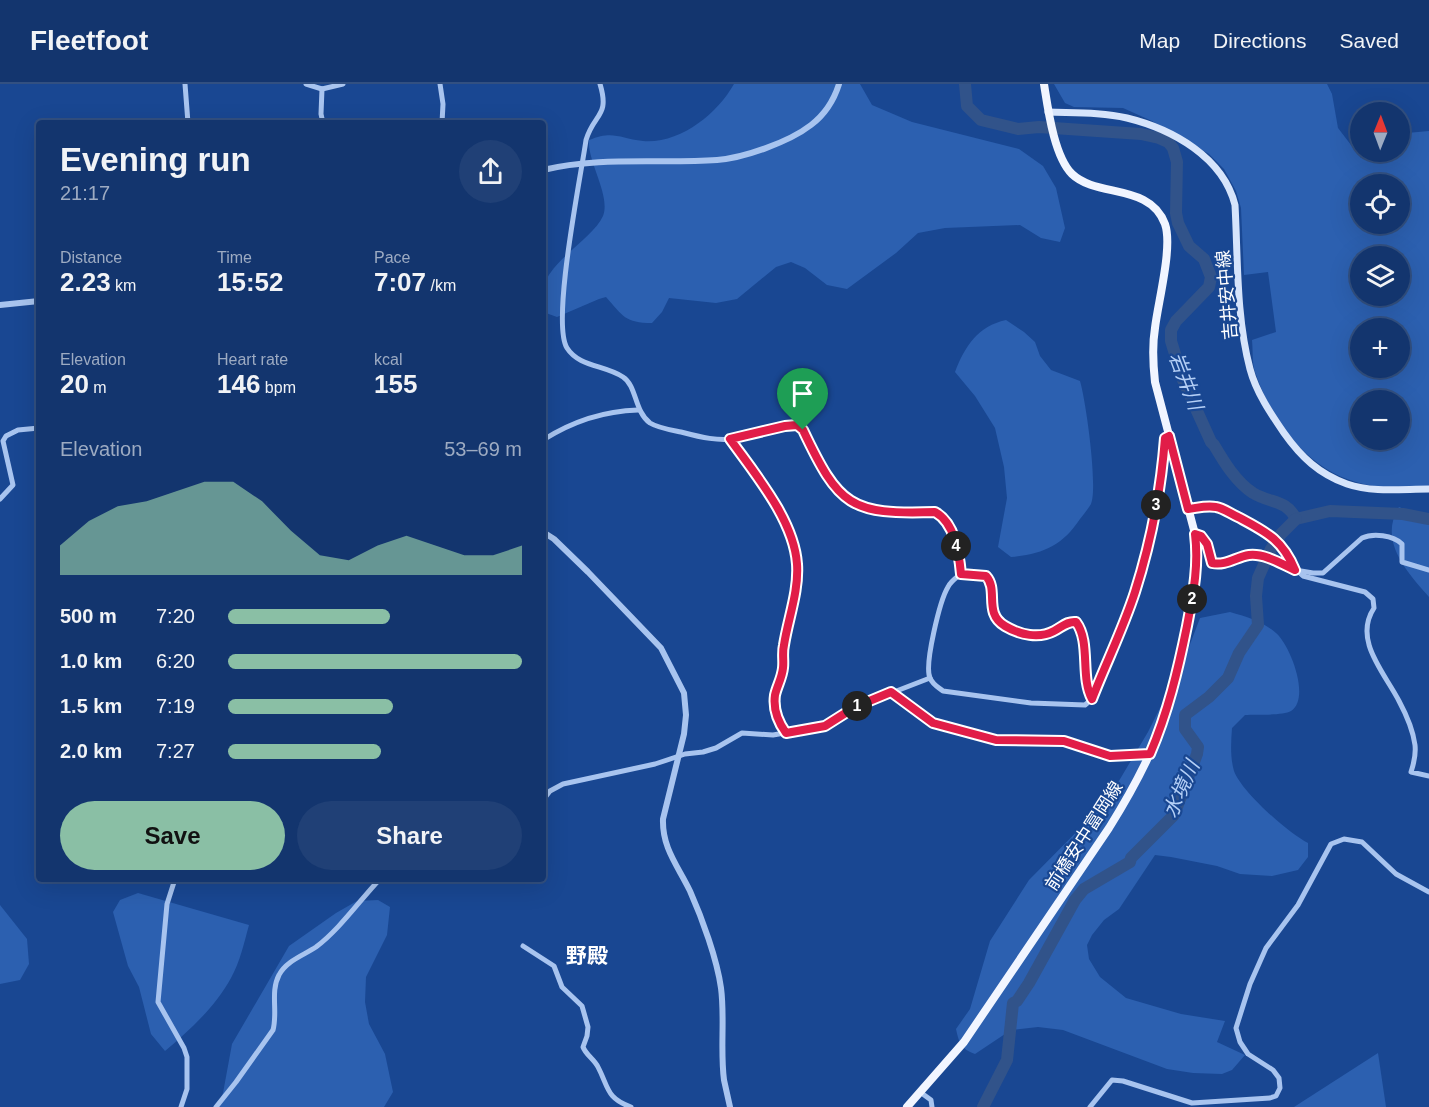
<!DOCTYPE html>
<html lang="en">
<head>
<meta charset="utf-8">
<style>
	body { margin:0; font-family:Arial,"Noto Sans JP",sans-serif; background:#204076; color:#f1f3f6; height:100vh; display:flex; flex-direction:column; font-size:22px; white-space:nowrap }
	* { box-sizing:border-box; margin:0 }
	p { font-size:20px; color:#9dabc2 }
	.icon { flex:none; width:33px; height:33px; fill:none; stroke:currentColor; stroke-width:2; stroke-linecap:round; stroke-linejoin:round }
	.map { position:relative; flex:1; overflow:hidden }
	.details { position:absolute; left:36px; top:36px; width:510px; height:762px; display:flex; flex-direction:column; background:#13356e; border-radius:6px; box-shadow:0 6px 24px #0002,0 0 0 2px #325081 }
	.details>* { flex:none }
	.needle { width:39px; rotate:1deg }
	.tools { position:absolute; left:1350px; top:18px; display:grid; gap:12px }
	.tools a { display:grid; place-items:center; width:60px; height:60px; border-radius:50%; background:#13356e; box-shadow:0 6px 24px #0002,0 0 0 2px #325081; font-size:30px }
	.pin { position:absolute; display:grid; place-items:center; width:51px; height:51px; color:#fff; margin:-62px -26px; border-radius:50% 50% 50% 0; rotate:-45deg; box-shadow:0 0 6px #0007 }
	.pin .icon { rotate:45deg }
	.km { position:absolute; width:30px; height:30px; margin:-15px; border-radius:50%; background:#222; color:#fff; font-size:16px; line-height:30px; text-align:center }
	.round { display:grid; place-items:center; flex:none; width:63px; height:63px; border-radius:32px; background:#204076 }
	.head { display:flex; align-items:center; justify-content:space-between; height:102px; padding:0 24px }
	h1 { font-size:33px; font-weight:800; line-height:45px }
	.stats { display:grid; grid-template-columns:repeat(3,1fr); gap:9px; height:102px; padding:6px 24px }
	.stats div { display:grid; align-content:center }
	.stats b { font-size:26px; font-weight:800 }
	.stats small { font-size:16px; font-weight:400 }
	.stats p { font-size:16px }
	.chart { height:168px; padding:12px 24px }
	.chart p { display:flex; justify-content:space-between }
	.chart svg { width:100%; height:108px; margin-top:6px; fill:#8abfa5; opacity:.7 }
	.cta { display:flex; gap:12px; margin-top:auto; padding:12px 24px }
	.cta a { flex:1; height:69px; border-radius:36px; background:#8abfa5; color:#111; font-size:24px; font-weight:800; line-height:69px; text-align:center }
	.cta a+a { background:#204076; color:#f1f3f6 }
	ul { padding:0 24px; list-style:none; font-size:20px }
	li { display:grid; grid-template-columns:96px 72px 1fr; align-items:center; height:45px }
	li i { height:15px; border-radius:8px; background:#8abfa5 }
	header { display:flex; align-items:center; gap:36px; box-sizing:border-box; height:84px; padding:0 30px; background:#13356e; border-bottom:2px solid #325081 }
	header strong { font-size:28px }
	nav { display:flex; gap:33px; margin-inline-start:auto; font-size:21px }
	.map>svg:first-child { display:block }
	.green { fill:#2c60b0; fill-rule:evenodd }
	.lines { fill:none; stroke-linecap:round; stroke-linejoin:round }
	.river { stroke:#31538a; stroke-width:12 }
	.minor { stroke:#a8c4ef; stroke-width:5 }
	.tertiary { stroke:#a8c4ef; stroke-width:6 }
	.secondary { stroke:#d6e4fb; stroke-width:7 }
	.primary { stroke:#f1f5ff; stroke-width:8 }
	.route-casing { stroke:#fff; stroke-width:12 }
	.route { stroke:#e11d48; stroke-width:8 }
	.labels { text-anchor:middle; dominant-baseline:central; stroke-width:4.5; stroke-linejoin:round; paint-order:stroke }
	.street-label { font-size:18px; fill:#fff; stroke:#194792 }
	.water-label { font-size:20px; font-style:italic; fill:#b4cff6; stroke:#194792 }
	.quarter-label { font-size:21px; font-weight:bold; fill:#fff; stroke:#194792 }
</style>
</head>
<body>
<header>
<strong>Fleetfoot</strong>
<nav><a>Map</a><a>Directions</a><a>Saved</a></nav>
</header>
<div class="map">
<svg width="1429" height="1023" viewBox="0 0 1429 1023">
	<rect width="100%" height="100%" fill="#194792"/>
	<g class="green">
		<path d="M734 0H860L872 21 912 38 1019 65 1043 82 1056 104 1065 144 1060 158 1041 154 1020 141 945 144 918 149 896 169 847 205 827 201 805 184 791 178 776 183 737 215 716 219 669 214 662 228 652 239C625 239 623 232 606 213L599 215 557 233 546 229C525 187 590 161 603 132 611 112 587 77 589 56 613 46 619 54 643 57 680 60 717 30 734 0Z"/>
		<path d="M1054 0H1327L1332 10 1338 44 1361 74 1366 68H1400V45L1407 49 1429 47V403C1411 403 1391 405 1373 402 1313 393 1274 343 1255 288 1252 279 1253 266 1252 256L1276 248 1268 188 1244 191 1241 124 1236 107 1224 85 1209 70 1152 37 1123 24 1074 23 1065 19ZM1360 100H1400V140H1360ZM1360 172H1400V212H1360ZM1360 244H1400V284H1360ZM1360 316H1400V356H1360Z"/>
		<path d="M1006 236 1024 248 1035 258 1040 272 1051 286 1080 297C1086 317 1098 403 1091 420 1088 425 1084 430 1080 435 1062 462 1043 470 1011 473L998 463 1007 414 1004 383 995 344 975 312 955 288C965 262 978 242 1006 236Z"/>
		<path d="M1399 423 1425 433 1429 438V513C1407 488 1378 457 1399 423Z"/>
		<path d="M1230 528C1247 533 1262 537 1276 549 1290 561 1311 614 1291 627 1283 632 1255 630 1245 631L1232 644C1231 658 1230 673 1234 687 1241 707 1288 749 1308 759V773L1298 786 1272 792 1240 790 1217 782 1171 773 1155 771 1119 825 1104 836 1092 851 1087 861 1089 875 1100 893 1126 914 1181 930 1225 937 1217 958 1245 971 1232 986 1222 990 1193 989 1167 985 1063 946 1038 943 1011 946 975 970C961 965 959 959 956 945L970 925 990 857 1029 796 1107 717 1148 648 1184 576 1200 534Z"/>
		<path d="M138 809 249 841C244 859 240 878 231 894 215 923 190 946 165 967L151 950 139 903 128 882 113 828 120 816Z"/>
		<path d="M378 816 390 823 387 851 366 893 365 918 369 940 385 970 393 1008 384 1023H217L223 1009 232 960 289 862 336 829 357 817Z"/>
		<path d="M0 821 27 855 29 880 20 896 0 900Z"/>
		<path d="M1378 969 1386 1023H1294Z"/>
	</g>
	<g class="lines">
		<g class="river">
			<path d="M965 0 967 22 981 36 1018 45 1039 43 1141 50 1159 54 1168 58 1173 64 1177 78 1176 129 1178 139 1189 162 1204 175 1211 193 1209 203 1176 237 1171 246V257L1183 296 1211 358 1214 361C1224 378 1236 398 1253 409 1271 420 1286 415 1296 435"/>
			<path d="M1296 435 1330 427 1403 430 1429 435"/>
			<path d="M983 1023 1007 976 1013 919 1017 917 1029 899 1075 816 1084 805 1130 778 1131 774 1174 731 1197 670 1198 663 1185 645V631L1209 613 1228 594 1239 569 1258 541 1256 512 1258 494 1271 465 1281 450 1296 435"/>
		</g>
		<g class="minor">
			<path d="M185 0 188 39"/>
			<path d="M306 0 322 5 343 0"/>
			<path d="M440 0 443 20 442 39"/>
			<path d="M600 0C610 33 594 29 586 56 581 92 551 238 567 264 579 283 605 281 623 293 637 302 634 327 650 339 658 344 671 346 681 348 700 353 719 358 739 354 759 350 777 342 797 341L803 346C839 422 850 430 935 428 955 438 959 469 961 490"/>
			<path d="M322 5 321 30 323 39"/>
			<path d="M730 355C755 390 793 435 797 480 799 507 788 535 784 561 782 569 784 577 783 584 782 594 777 602 775 611 773 625 778 638 786 649"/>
			<path d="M543 356C573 337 603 327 638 326"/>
			<path d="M0 415 13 401 3 357 6 352 18 346 39 344"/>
			<path d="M1188 425C1197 424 1207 421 1217 423 1231 426 1276 453 1285 465 1292 475 1294 484 1303 492L1365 508 1373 515 1374 524C1353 556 1384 588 1399 617 1406 630 1413 646 1415 661 1416 670 1414 679 1411 688L1429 692"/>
			<path d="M1195 450 1201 452 1207 460 1212 479H1227L1248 471H1259L1295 486 1313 489H1323L1362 454C1373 449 1393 451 1402 460V478L1429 486"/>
			<path d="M892 608 933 639 995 656 1064 657 1110 672 1150 670"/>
			<path d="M1092 615C1080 593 1087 565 1078 541L1075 538C1067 537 1062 543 1054 547 1039 556 1020 551 1005 543 984 531 999 506 985 492L961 490C956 494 951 497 948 503 940 516 924 581 930 594 933 601 938 603 943 607L1031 619 1085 621 1092 615C1106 579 1123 545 1135 508 1151 458 1161 406 1165 354L1169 352"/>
			<path d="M543 716 550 707 563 700 655 680 685 670 703 668 716 664 742 649 773 651 825 642 855 623 930 594"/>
			<path d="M175 795 167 820 158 918 184 964 187 973V1005L181 1023"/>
			<path d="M523 862 554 882 562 903 582 922 588 943 587 952 583 963C586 971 594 975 598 983 609 1004 606 1014 631 1023"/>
			<path d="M920 1008 931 1016 932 1023"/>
			<path d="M216 1023 236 998 273 946C278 928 270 908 279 891 286 877 304 871 316 863 339 846 360 816 380 795"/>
			<path d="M1090 1023 1112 996 1123 997 1192 1019 1270 1014 1276 1012 1280 1004 1279 994 1273 986 1248 970 1240 958 1236 944 1250 900 1266 864 1298 821 1331 760 1344 755 1362 758 1396 790 1429 808"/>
		</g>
		<g class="tertiary">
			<path d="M543 86C599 72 660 80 717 76 744 74 789 58 811 41 824 31 834 16 839 0"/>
			<path d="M0 221 39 217"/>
			<path d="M543 448 554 455 588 488 661 564 684 609 686 631 684 650 663 735C662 764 678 782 690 807 702 834 717 875 721 904 725 934 720 966 724 996 726 1005 728 1014 730 1023"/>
		</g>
		<path class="secondary" d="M1048 28C1074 29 1102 28 1127 34 1172 45 1223 73 1235 121 1238 175 1236 232 1250 285 1256 308 1271 330 1284 349 1301 373 1319 390 1347 400 1373 409 1402 405 1429 405"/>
		<path class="primary" d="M907 1023 964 958 1109 744C1134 704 1157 662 1170 617 1178 592 1182 566 1187 541 1193 509 1199 483 1195 450L1155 298C1153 280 1152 262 1155 244 1158 218 1173 163 1165 140 1150 99 1097 114 1072 90 1054 72 1048 25 1044 0"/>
	</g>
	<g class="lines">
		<defs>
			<path id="route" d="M797 341 803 346C839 422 850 431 935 428 955 439 959 469 961 490L986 492C999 506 983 529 1005 542 1020 551 1039 555 1054 547 1062 543 1067 537 1076 538 1091 558 1080 593 1092 615 1106 579 1123 545 1135 508 1151 458 1161 406 1165 354L1169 352 1188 425C1197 424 1207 421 1216 423 1223 424 1231 430 1238 433 1266 448 1282 455 1295 486 1282 480 1264 469 1249 471 1236 473 1226 482 1212 479L1207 460 1201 452 1195 450C1199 483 1193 510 1187 542 1178 586 1168 628 1150 670L1110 672 1064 657 996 656 933 639 891 608 855 623 825 642 786 649C778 638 773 625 775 611 777 602 782 594 783 584 784 577 782 569 784 561 788 535 799 507 797 480 794 436 755 390 730 355L785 342Z"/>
		</defs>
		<use href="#route" class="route-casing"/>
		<use href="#route" class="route"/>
	</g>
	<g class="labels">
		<g class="street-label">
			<text transform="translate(1227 211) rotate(-95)">吉井安中線</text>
			<text transform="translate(1084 752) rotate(-57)">前橋安中富岡線</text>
		</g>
		<g class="water-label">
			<text transform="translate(1186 297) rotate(69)">岩井川</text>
			<text transform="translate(1181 705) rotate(-66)">水境川</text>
		</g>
		<g class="quarter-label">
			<text x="587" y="871">野殿</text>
		</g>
	</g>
</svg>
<div class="tools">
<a><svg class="needle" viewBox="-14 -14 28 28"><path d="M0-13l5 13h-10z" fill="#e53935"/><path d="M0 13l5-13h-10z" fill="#9dabc2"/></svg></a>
<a><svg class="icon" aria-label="locate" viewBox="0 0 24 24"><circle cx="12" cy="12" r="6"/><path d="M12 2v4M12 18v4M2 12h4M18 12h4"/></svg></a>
<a><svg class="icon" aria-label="layers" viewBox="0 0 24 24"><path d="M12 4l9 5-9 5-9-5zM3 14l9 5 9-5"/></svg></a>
<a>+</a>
<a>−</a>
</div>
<div class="pin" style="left:803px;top:346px;background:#1e9e55"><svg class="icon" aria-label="arrive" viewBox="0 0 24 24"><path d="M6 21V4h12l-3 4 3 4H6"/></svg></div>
<b class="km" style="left:857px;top:622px">1</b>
<b class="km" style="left:1192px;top:515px">2</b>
<b class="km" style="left:1156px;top:421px">3</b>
<b class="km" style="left:956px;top:462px">4</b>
<section class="details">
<div class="head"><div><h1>Evening run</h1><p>21:17</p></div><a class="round"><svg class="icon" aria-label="share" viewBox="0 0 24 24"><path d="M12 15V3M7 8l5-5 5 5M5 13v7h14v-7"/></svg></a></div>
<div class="stats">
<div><p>Distance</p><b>2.23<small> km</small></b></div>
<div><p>Time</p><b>15:52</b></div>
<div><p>Pace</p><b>7:07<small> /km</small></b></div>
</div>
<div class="stats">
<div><p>Elevation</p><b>20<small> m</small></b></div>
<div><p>Heart rate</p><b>146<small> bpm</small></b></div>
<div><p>kcal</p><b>155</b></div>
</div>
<div class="chart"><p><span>Elevation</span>53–69 m</p>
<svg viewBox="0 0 160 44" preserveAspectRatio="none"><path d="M0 44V32L10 22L20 16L30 14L40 10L50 6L60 6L70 14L80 26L90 36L100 38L110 32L120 28L130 32L140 36L150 36L160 32V44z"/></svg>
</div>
<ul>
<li><b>500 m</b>7:20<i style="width:55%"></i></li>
<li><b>1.0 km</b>6:20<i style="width:100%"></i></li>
<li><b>1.5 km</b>7:19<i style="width:56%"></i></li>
<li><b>2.0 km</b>7:27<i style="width:52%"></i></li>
</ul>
<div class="cta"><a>Save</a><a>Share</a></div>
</section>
</div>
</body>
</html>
